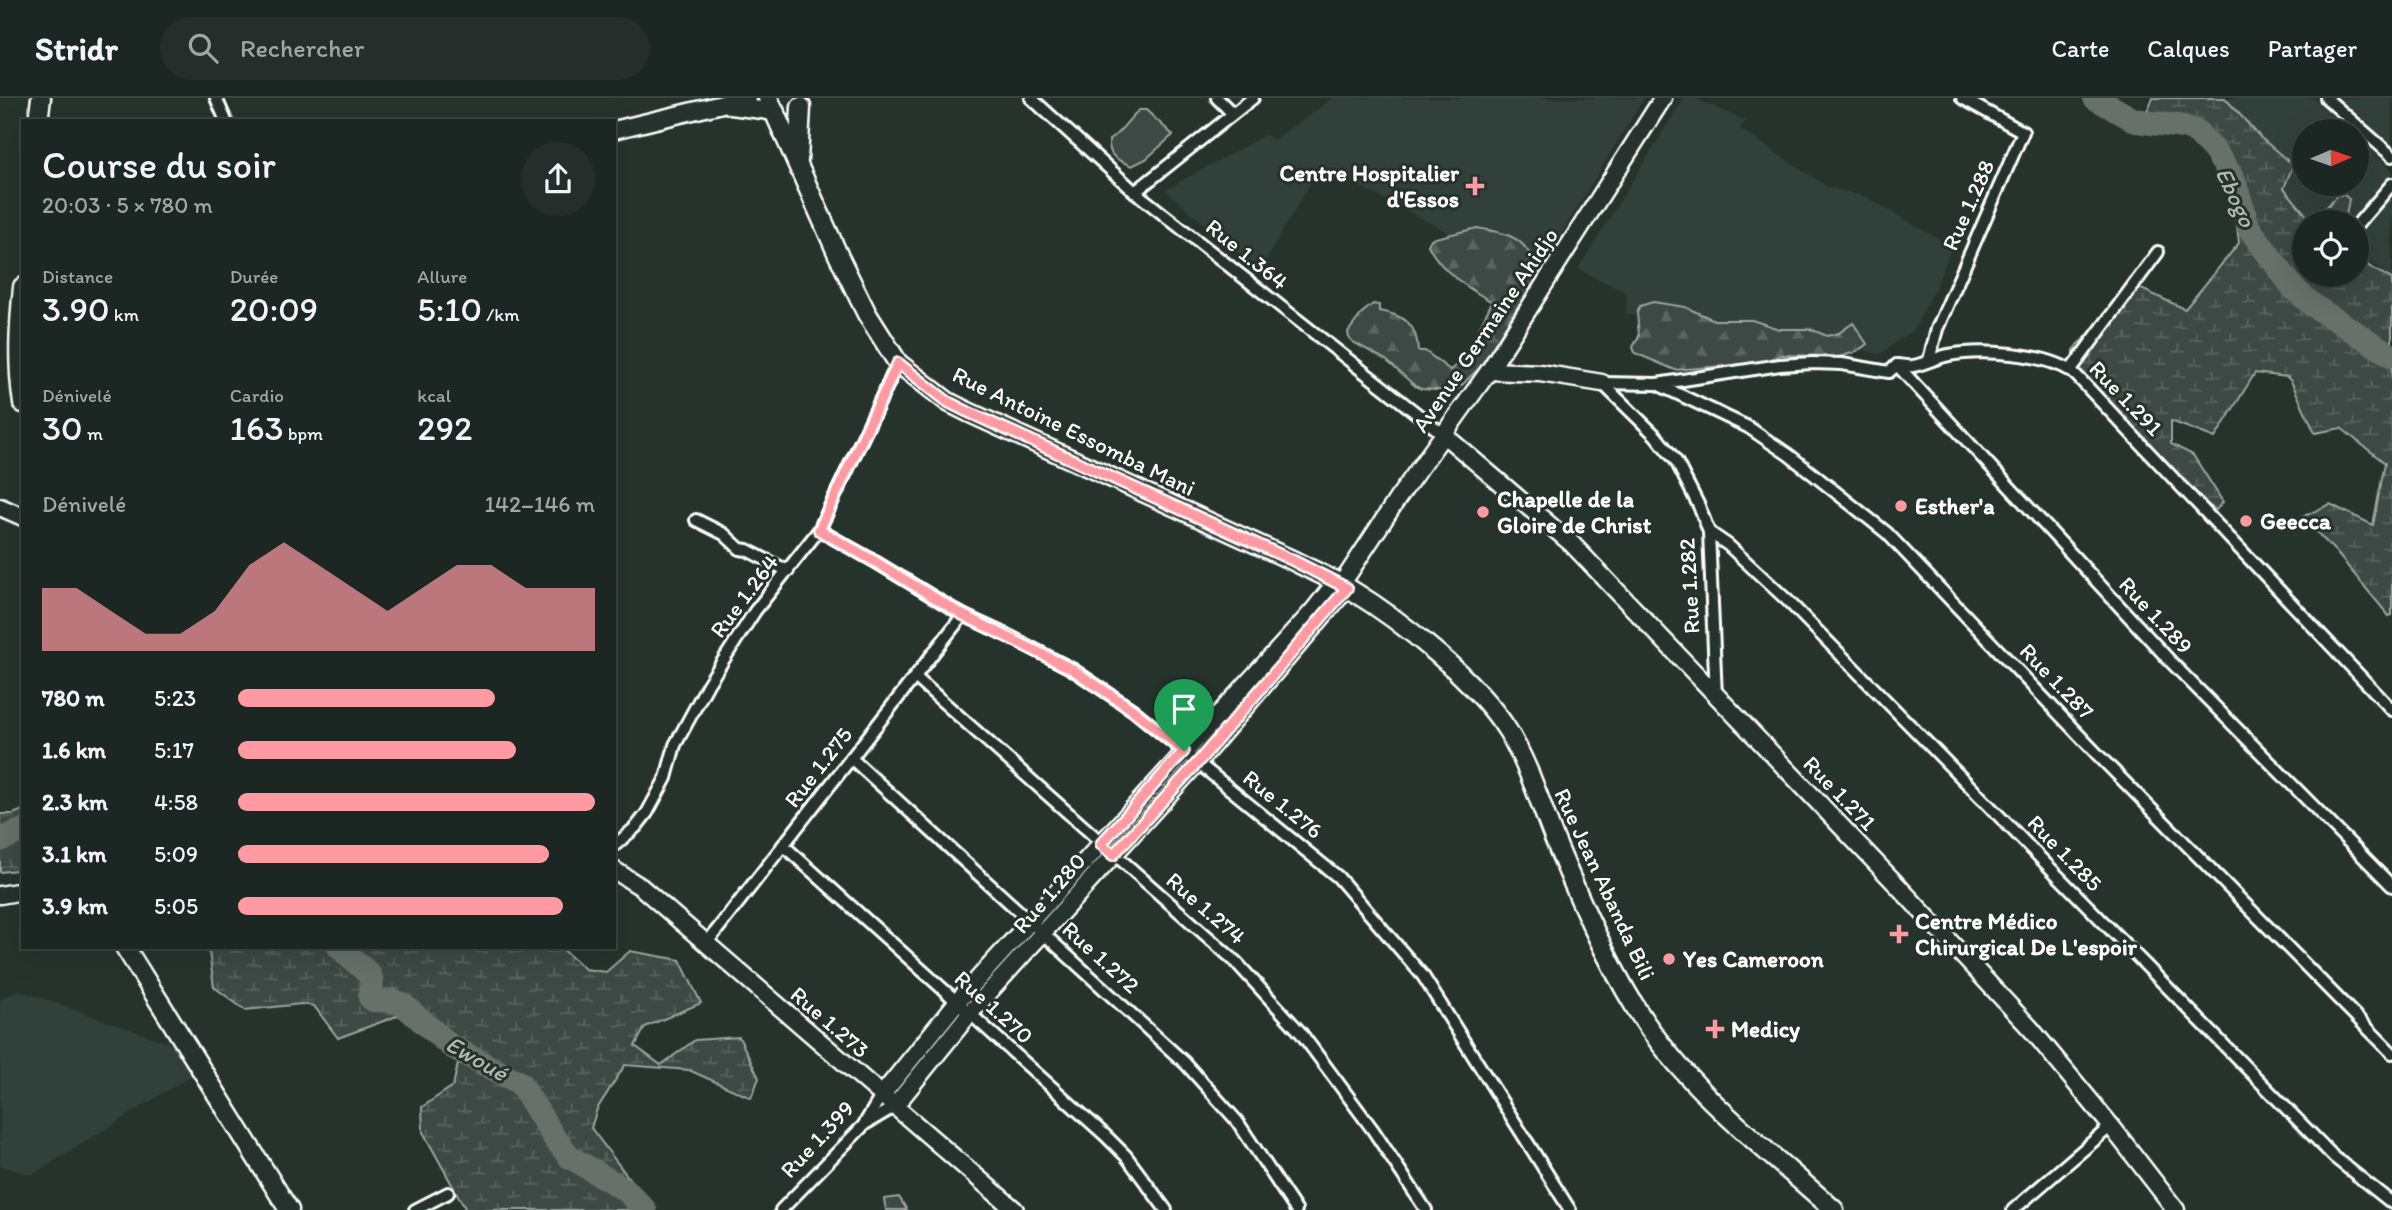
<!DOCTYPE html>
<html lang="fr">
<head>
<meta charset="utf-8">
<style>
	body { margin:0; font-family:Itim,sans-serif; background:#252e2a; color:#f1f3f6; height:100vh; display:flex; flex-direction:column; font-size:26px; white-space:nowrap }
	* { box-sizing:border-box; margin:0 }
	p { font-size:23px; color:#a0a5a5 }
	.icon { flex:none; width:38px; height:38px; fill:none; stroke:currentColor; stroke-width:2; stroke-linecap:round; stroke-linejoin:round }
	.map { position:relative; flex:1; overflow:hidden }
	.side { position:absolute; left:21px; top:21px; width:595px; height:830px; display:flex; flex-direction:column; background:#1c2622; border-radius:0px; box-shadow:0 7px 28px #0002,0 0 0 2px #3a4340 }
	.side>* { flex:none }
	.needle { width:46px; rotate:88deg }
	.buttons { position:absolute; left:2292px; top:21px; display:grid; gap:14px }
	.buttons a { display:grid; place-items:center; width:77px; height:77px; border-radius:50%; background:#1c2622; box-shadow:0 7px 28px #0002,0 0 0 2px #3a4340; font-size:35px }
	.pin { position:absolute; display:grid; place-items:center; width:60px; height:60px; color:#fff; margin:-72px -30px; border-radius:50% 50% 50% 0; rotate:-45deg; box-shadow:0 0 7px #0007 }
	.pin .icon { rotate:45deg }
	.round { display:grid; place-items:center; flex:none; width:74px; height:74px; border-radius:37px; background:#252e2a }
	.head { display:flex; align-items:center; justify-content:space-between; height:119px; padding:0 21px }
	h1 { font-size:38px; font-weight:600; line-height:52px }
	.stats { display:grid; grid-template-columns:repeat(3,1fr); gap:10px; height:119px; padding:7px 21px }
	.stats div { display:grid; align-content:center }
	.stats b { font-size:35px; font-weight:600 }
	.stats small { font-size:19px; font-weight:400 }
	.stats p { font-size:19px }
	.chart { height:196px; padding:14px 21px }
	.chart p { display:flex; justify-content:space-between }
	.chart svg { width:100%; height:126px; margin-top:7px; fill:#ff9aa2; opacity:.7 }
	ul { padding:0 21px; list-style:none; font-size:23px }
	li { display:grid; grid-template-columns:112px 84px 1fr; align-items:center; height:52px }
	li i { height:18px; border-radius:9px; background:#ff9aa2 }
	header { display:flex; align-items:center; gap:42px; box-sizing:border-box; height:98px; padding:0 35px; background:#1c2622; border-bottom:2px solid #3a4340 }
	header strong { font-size:33px }
	nav { display:flex; gap:38px; margin-inline-start:auto; font-size:24px }
	.search { width:490px; height:63px; background:#252e2a; display:flex; align-items:center; gap:18px; box-sizing:border-box; padding:0 24px; border-radius:38px; color:#a0a5a5; font-size:26px }
	.map>svg:first-child { display:block }
	.built { fill:#333f3a }
	.green { fill:#3e4944; stroke:#9ea4a2; stroke-width:2 }
	.forest { fill:url(#forest-firs); stroke:#9ea4a2; stroke-width:2 }
	.wetland { fill:url(#wetland-marsh); stroke:#9ea4a2; stroke-width:2 }
	.lines { fill:none; stroke-linecap:round; stroke-linejoin:round }
	.river { stroke:#67706c; stroke-width:24 }
	.street-casing { stroke:#fff; stroke-width:16 }
	.secondary-casing { stroke:#fff; stroke-width:21 }
	.primary-casing { stroke:#fff; stroke-width:23 }
	.street { stroke:#26332d; stroke-width:10 }
	.secondary { stroke:#26332d; stroke-width:16 }
	.primary { stroke:#26332d; stroke-width:18 }
	.route-casing { stroke:#fff; stroke-width:14 }
	.route { stroke:#ff9aa2; stroke-width:9 }
	.poi-dot { fill:#ff9aa2; stroke:#26332d; stroke-width:2.5 }
	.labels { text-anchor:middle; dominant-baseline:central; stroke-width:6; stroke-linejoin:round; paint-order:stroke }
	.poi-label { font-size:23px; font-weight:bold; fill:#fff; stroke:#26332d; text-anchor:start }
	.street-label { font-size:23px; fill:#fff; stroke:#26332d }
	.water-label { font-size:24px; font-style:italic; fill:#b3b8b6; stroke:#26332d }
</style>
</head>
<body>
<header>
<strong>Stridr</strong>
<div class="search"><svg class="icon" aria-label="search" viewBox="0 0 24 24"><circle cx="10" cy="10" r="6"/><path d="M15 15l6 6"/></svg>Rechercher</div>
<nav><a>Carte</a><a>Calques</a><a>Partager</a></nav>
</header>
<div class="map">
<svg width="2392" height="1112" viewBox="0 0 2392 1112">
	<defs>
		<pattern id="forest-firs" width="22" height="20" patternUnits="userSpaceOnUse" patternTransform="scale(1.75)"><rect width="22" height="20" fill="#3e4944"/><path d="M5 1l3.5 6h-7zM16 11l3.5 6h-7z" fill="#5b6460"/></pattern>
		<pattern id="wetland-marsh" width="20" height="14" patternUnits="userSpaceOnUse" patternTransform="scale(1.75)"><rect width="20" height="14" fill="#3e4944"/><path d="M1 5h8M5 5V1M11 12h8M15 12V8" fill="none" stroke="#5b6460"/></pattern>
	</defs>
	<rect width="100%" height="100%" fill="#26332d"/>
	<filter id="ink" filterUnits="userSpaceOnUse"><feTurbulence type="fractalNoise" baseFrequency=".0143" numOctaves="2"/><feDisplacementMap in="SourceGraphic" scale="14" xChannelSelector="R" yChannelSelector="G"/><feConvolveMatrix kernelMatrix="1 2 1 2 8 2 1 2 1" color-interpolation-filters="sRGB"/></filter>
	<g filter="url(#ink)">
		<g class="built">
			<path d="M1333 0H1644L1535 179 1320 68 1260 173 1165 92 1265 37 1274 42Z"/>
			<path d="M1684 0H1694L1746 23 1739 30 1826 88 1868 100 1952 149 1935 191 1914 231 1880 256 1846 248 1753 240 1626 216 1627 195 1578 171Z"/>
			<path d="M2201 0H2313L2349 33H2305V86H2357V40L2392 72V180L2357 155V124H2315L2277 96Z"/>
			<path d="M2334 0H2392V52L2359 16Z"/>
			<path d="M19 892 177 948 194 976 32 1077 0 1068V902Z"/>
		</g>
		<path class="green" d="M1139 12H1146L1173 37 1146 61 1132 68C1117 62 1108 59 1109 42 1121 35 1128 21 1139 12Z"/>
		<g class="forest">
			<path d="M1477 130C1521 137 1527 144 1542 183L1533 197 1518 208 1482 267 1459 290 1453 293 1421 291 1415 288 1386 262 1353 244 1349 240 1348 234 1363 214 1373 206 1379 207V213C1405 217 1417 226 1418 253H1425L1450 272 1464 261 1492 204C1468 190 1440 173 1428 147L1431 141Z"/>
			<path d="M1653 204 1685 209 1714 222H1752L1779 231H1810L1827 238 1839 235 1853 225 1867 246 1856 254 1831 261 1832 258 1781 257 1758 265 1675 272 1635 255 1633 249 1639 238 1637 214 1640 208Z"/>
		</g>
		<g class="wetland">
			<path d="M2083 0H2114L2127 10 2147 13 2153 0H2225L2261 40 2293 67 2284 90 2312 124H2305V177H2357V157L2370 169 2392 181V517L2389 518 2335 453 2302 419 2330 406 2373 427 2385 365 2341 330 2315 335 2291 283 2287 279 2255 275 2215 340 2171 323V346L2193 357 2223 404 2216 412 2200 401 2090 292 2074 271V252L2077 247 2139 190 2185 211 2239 145 2234 105 2194 37C2146 29 2122 32 2083 0Z"/>
			<path d="M2337 97H2344L2349 101 2345 124H2314Z"/>
			<path d="M23 712V771L0 774V716H13Z"/>
			<path d="M186 849H560L585 871 606 874 630 853 680 862 701 905 645 929 635 948 661 967 695 942 739 939 759 980 751 1000 689 972 625 967 597 1011 591 1030 653 1112H466L423 1034 422 1009 453 988 459 961 405 915 338 940 314 908 301 906 245 912 214 889 209 854Z"/>
			<path d="M899 1099 907 1112H886L884 1101Z"/>
		</g>
		<g class="lines">
			<g class="river">
				<path d="M2095 0 2136 23 2184 29 2197 34 2214 52 2233 80 2249 130 2294 191 2314 208 2392 258"/>
				<path d="M0 742 23 732"/>
				<path d="M339 849 369 876 372 883 370 899 373 902 393 903 402 906 452 949 520 985 555 1041 570 1059 627 1093 645 1112"/>
			</g>
			<defs>
				<g id="street">
					<path d="M216 0 226 23"/>
					<path d="M1031 0 1135 94 1444 337"/>
					<path d="M1217 0 1232 15"/>
					<path d="M2326 0 2392 58"/>
					<path d="M1135 94 1253 0"/>
					<path d="M2357 127 2392 86"/>
					<path d="M1929 262 1937 231 2023 34 1962 0"/>
					<path d="M1897 267 2171 564 2392 788"/>
					<path d="M2070 273 2158 154"/>
					<path d="M1602 285 1657 286 1780 267 1812 265 1842 266 1889 274 1897 267C1901 267 1908 269 1913 268 1922 267 1937 259 1949 257 1981 251 2043 255 2071 273 2078 278 2084 286 2090 292L2392 612"/>
					<path d="M1602 285 1655 337 1676 363 1699 408 1709 434 1716 599"/>
					<path d="M1657 286 1748 329 1789 357 1887 435 2098 657 2392 955"/>
					<path d="M696 422 724 436 740 451 747 452 788 473"/>
					<path d="M819 432 874 463 963 517 1011 539 1072 571 1133 612 1338 779 1423 878 1570 1112"/>
					<path d="M1709 434 1728 447 1788 503 2334 1059 2392 1105"/>
					<path d="M915 579 1236 864 1301 935 1373 1032 1426 1112"/>
					<path d="M851 660 1185 965 1237 1023 1296 1112"/>
					<path d="M783 747 1106 1038 1126 1058 1166 1112"/>
					<path d="M614 748 636 729 647 715 666 680 675 647 708 586 755 513 819 432 898 265"/>
					<path d="M706 846 963 517"/>
					<path d="M865 1026 894 1009"/>
					<path d="M415 1112 448 1095"/>
					<path d="M781 1112 863 1028 881 998"/>
					<path d="M2013 1112 2111 1028"/>
				</g>
				<g id="secondary">
					<path d="M731 8 776 14"/>
					<path d="M614 32 747 0"/>
					<path d="M1489 273 1540 275 1602 285"/>
					<path d="M1444 337 1572 446 1898 788 2031 931 2111 1028 2176 1112"/>
					<path d="M0 409 23 419"/>
					<path d="M1341 487 1398 400 1489 273 1663 0"/>
					<path d="M614 772 641 789 1015 1112"/>
					<path d="M0 797 23 793"/>
					<path d="M881 998 957 904 1313 513 1336 484"/>
					<path d="M894 1009 970 915 1198 664 1347 490"/>
				</g>
				<g id="primary">
					<path d="M768 0 839 159 867 216 898 265 948 304 968 314 1294 463C1313 473 1333 481 1351 492 1402 523 1476 582 1508 633 1528 666 1540 705 1554 740 1578 798 1604 858 1637 912 1687 992 1765 1050 1834 1112"/>
					<path d="M38 23 41 0"/>
					<path d="M798 62 801 9"/>
					<path d="M23 189C19 229 17 266 23 305"/>
					<path d="M125 849 289 1112"/>
				</g>
			</defs>
			<use href="#street" class="street-casing"/>
			<use href="#secondary" class="secondary-casing"/>
			<use href="#primary" class="primary-casing"/>
			<use href="#street" class="street"/>
			<use href="#secondary" class="secondary"/>
			<use href="#primary" class="primary"/>
		</g>
	</g>
	<g class="lines" filter="url(#ink)">
		<defs>
			<path id="route" d="M898 265 948 304 968 314 1294 463 1347 490 1198 664 1113 757 1101 746 1184 653 1133 612 1072 571 963 517 874 463 819 432Z"/>
		</defs>
		<use href="#route" class="route-casing"/>
		<use href="#route" class="route"/>
	</g>
	<g class="poi-dot">
		<path d="M1471.5 77.5h7v7h7v7h-7v7h-7v-7h-7v-7h7z"/>
		<circle cx="1901" cy="408" r="7"/>
		<circle cx="1483" cy="414" r="7"/>
		<circle cx="2246" cy="423" r="7"/>
		<path d="M1895.5 825.5h7v7h7v7h-7v7h-7v-7h-7v-7h7z"/>
		<circle cx="1669" cy="861" r="7"/>
		<path d="M1711.5 920.5h7v7h7v7h-7v7h-7v-7h-7v-7h7z"/>
	</g>
	<g class="labels">
		<g class="poi-label">
			<text x="1459" y="75" text-anchor="end">Centre Hospitalier<tspan x="1459" dy="26">d'Essos</tspan></text>
			<text x="1497" y="401">Chapelle de la<tspan x="1497" dy="26">Gloire de Christ</tspan></text>
			<text x="1915" y="408">Esther'a</text>
			<text x="2260" y="423">Geecca</text>
			<text x="1915" y="823">Centre Médico<tspan x="1915" dy="26">Chirurgical De L'espoir</tspan></text>
			<text x="1683" y="861">Yes Cameroon</text>
			<text x="1731" y="931">Medicy</text>
		</g>
		<g class="street-label">
			<text transform="translate(1968 107) rotate(-66)">Rue 1.288</text>
			<text transform="translate(1247 156) rotate(39)">Rue 1.364</text>
			<text transform="translate(1485 232) rotate(-56)">Avenue Germaine Ahidjo</text>
			<text transform="translate(2126 300) rotate(46)">Rue 1.291</text>
			<text transform="translate(1074 333) rotate(26)">Rue Antoine Essomba Mani</text>
			<text transform="translate(1689 488) rotate(-93)">Rue 1.282</text>
			<text transform="translate(744 498) rotate(-53)">Rue 1.264</text>
			<text transform="translate(2156 517) rotate(47)">Rue 1.289</text>
			<text transform="translate(2057 583) rotate(46)">Rue 1.287</text>
			<text transform="translate(818 669) rotate(-52)">Rue 1.275</text>
			<text transform="translate(1840 695) rotate(46)">Rue 1.271</text>
			<text transform="translate(1283 706) rotate(39)">Rue 1.276</text>
			<text transform="translate(2065 755) rotate(46)">Rue 1.285</text>
			<text transform="translate(1605 786) rotate(65)">Rue Jean Abanda Bili</text>
			<text transform="translate(1049 795) rotate(-49)">Rue 1.280</text>
			<text transform="translate(1206 810) rotate(41)">Rue 1.274</text>
			<text transform="translate(1101 859) rotate(42)">Rue 1.272</text>
			<text transform="translate(994 909) rotate(42)">Rue 1.270</text>
			<text transform="translate(830 924) rotate(41)">Rue 1.273</text>
			<text transform="translate(817 1041) rotate(-47)">Rue 1.399</text>
		</g>
		<g class="water-label">
			<text transform="translate(2236 99) rotate(65)">Ebogo</text>
			<text transform="translate(477 960) rotate(30)">Ewoué</text>
		</g>
	</g>
</svg>
<div class="buttons">
<a><svg class="needle" viewBox="-14 -14 28 28"><path d="M0-13l5 13h-10z" fill="#e53935"/><path d="M0 13l5-13h-10z" fill="#a0a5a5"/></svg></a>
<a><svg class="icon" aria-label="locate" viewBox="0 0 24 24"><circle cx="12" cy="12" r="6"/><path d="M12 2v4M12 18v4M2 12h4M18 12h4"/></svg></a>
</div>
<div class="pin" style="left:1184px;top:653px;background:#1e9e55"><svg class="icon" aria-label="arrive" viewBox="0 0 24 24"><path d="M6 21V4h12l-3 4 3 4H6"/></svg></div>
<section class="side">
<div class="head"><div><h1>Course du soir</h1><p>20:03 · 5 × 780 m</p></div><a class="round"><svg class="icon" aria-label="share" viewBox="0 0 24 24"><path d="M12 15V3M7 8l5-5 5 5M5 13v7h14v-7"/></svg></a></div>
<div class="stats">
<div><p>Distance</p><b>3.90<small> km</small></b></div>
<div><p>Durée</p><b>20:09</b></div>
<div><p>Allure</p><b>5:10<small> /km</small></b></div>
</div>
<div class="stats">
<div><p>Dénivelé</p><b>30<small> m</small></b></div>
<div><p>Cardio</p><b>163<small> bpm</small></b></div>
<div><p>kcal</p><b>292</b></div>
</div>
<div class="chart"><p><span>Dénivelé</span>142–146 m</p>
<svg viewBox="0 0 160 44" preserveAspectRatio="none"><path d="M0 44V22L10 22L20 30L30 38L40 38L50 30L60 14L70 6L80 14L90 22L100 30L110 22L120 14L130 14L140 22L150 22L160 22V44z"/></svg>
</div>
<ul>
<li><b>780 m</b>5:23<i style="width:72%"></i></li>
<li><b>1.6 km</b>5:17<i style="width:78%"></i></li>
<li><b>2.3 km</b>4:58<i style="width:100%"></i></li>
<li><b>3.1 km</b>5:09<i style="width:87%"></i></li>
<li><b>3.9 km</b>5:05<i style="width:91%"></i></li>
</ul>
</section>
</div>
</body>
</html>
